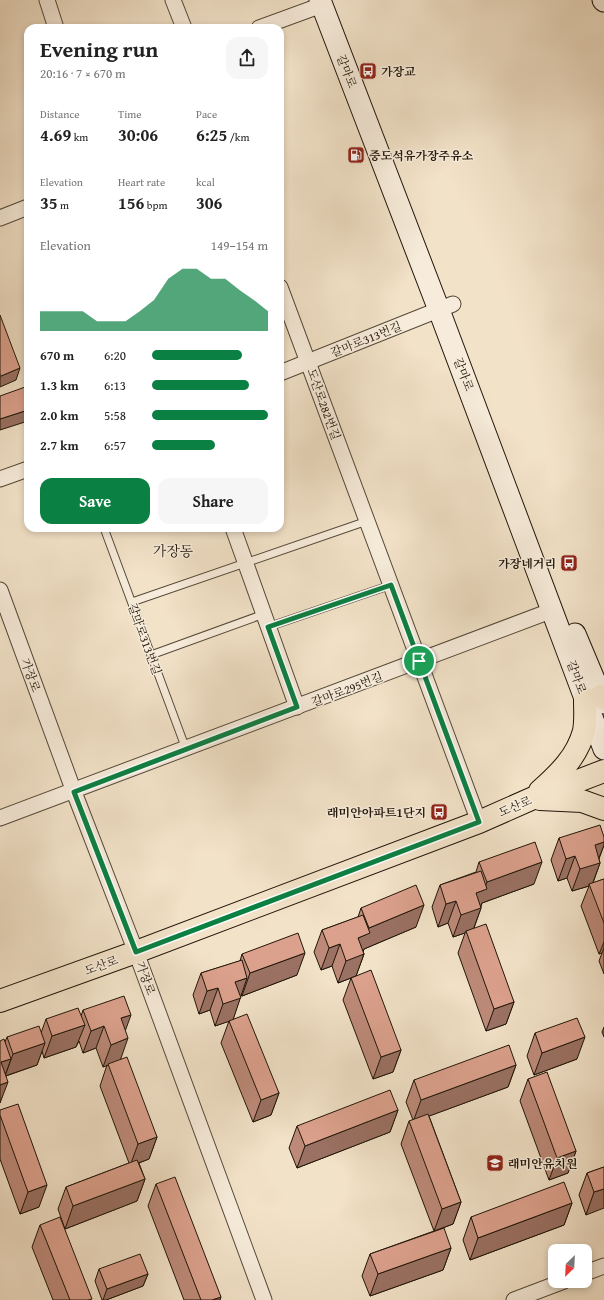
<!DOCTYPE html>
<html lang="en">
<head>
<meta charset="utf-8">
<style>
	body { margin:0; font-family:"Gentium Book Plus","Noto Serif KR",serif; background:#f6f6f6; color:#222; height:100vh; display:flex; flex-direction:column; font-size:15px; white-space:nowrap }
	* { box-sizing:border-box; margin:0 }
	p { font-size:13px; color:#767676 }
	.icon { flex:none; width:22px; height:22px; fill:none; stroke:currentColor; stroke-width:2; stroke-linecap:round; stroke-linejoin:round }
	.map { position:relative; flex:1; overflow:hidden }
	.drawer { position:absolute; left:24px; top:24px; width:260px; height:508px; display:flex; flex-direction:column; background:#fff; border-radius:12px; box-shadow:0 2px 6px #0003 }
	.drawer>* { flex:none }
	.needle { width:26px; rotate:204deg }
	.controls { position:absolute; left:548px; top:1244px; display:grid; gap:8px }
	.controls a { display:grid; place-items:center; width:44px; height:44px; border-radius:8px; background:#fff; box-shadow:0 2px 6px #0003; font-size:20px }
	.pin { position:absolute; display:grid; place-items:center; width:34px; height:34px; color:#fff; margin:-17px; border:2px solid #fff; border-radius:50%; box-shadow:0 1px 4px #0007 }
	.round { display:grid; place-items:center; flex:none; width:42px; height:42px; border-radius:12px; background:#f6f6f6 }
	.summary { display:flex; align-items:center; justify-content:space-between; height:68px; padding:0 16px }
	h1 { font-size:22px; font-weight:700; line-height:30px }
	.metrics { display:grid; grid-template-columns:repeat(3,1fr); gap:6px; height:68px; padding:4px 16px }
	.metrics div { display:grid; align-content:center }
	.metrics b { font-size:17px; font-weight:700 }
	.metrics small { font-size:11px; font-weight:400 }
	.metrics p { font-size:11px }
	.chart { height:112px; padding:8px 16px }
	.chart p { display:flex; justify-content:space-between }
	.chart svg { width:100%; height:72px; margin-top:4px; fill:#0b8043; opacity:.7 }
	.primary-button { display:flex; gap:8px; margin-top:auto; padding:8px 16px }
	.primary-button a { flex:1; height:46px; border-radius:12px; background:#0b8043; color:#fff; font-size:16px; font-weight:700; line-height:46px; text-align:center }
	.primary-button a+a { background:#f6f6f6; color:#222 }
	ul { padding:0 16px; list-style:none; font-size:13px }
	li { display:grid; grid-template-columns:64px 48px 1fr; align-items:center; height:30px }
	li i { height:10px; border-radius:5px; background:#0b8043 }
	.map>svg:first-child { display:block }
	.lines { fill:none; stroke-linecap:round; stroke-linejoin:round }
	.lane-casing { stroke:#544939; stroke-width:9 }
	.street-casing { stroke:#544939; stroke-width:17 }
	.secondary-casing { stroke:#201609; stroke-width:23 }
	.primary-casing { stroke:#201609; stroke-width:24 }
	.lane { stroke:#f7ecdb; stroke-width:7 }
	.street { stroke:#f7ecdb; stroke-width:15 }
	.secondary { stroke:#f7ecdb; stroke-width:21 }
	.primary { stroke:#f2e2c8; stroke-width:22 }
	.wall { fill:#bd8a79; stroke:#201609 }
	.shaded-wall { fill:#9a7163; stroke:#201609 }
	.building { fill:#dca18d; stroke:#201609 }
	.route-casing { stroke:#fff; stroke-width:8 }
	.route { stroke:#0b8043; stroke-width:5 }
	.labels { text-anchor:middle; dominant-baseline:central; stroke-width:3; stroke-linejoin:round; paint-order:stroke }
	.street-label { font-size:12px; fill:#201609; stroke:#f7ecdb }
	.poi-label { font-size:12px; font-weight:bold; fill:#201609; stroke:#f7ecdb; text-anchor:start }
	.quarter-label { font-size:14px; fill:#201609; stroke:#f7ecdb }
</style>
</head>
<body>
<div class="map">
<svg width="604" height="1300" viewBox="0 0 604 1300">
	<rect width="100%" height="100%" fill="#f2e2c8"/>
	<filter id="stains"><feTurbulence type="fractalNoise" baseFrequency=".005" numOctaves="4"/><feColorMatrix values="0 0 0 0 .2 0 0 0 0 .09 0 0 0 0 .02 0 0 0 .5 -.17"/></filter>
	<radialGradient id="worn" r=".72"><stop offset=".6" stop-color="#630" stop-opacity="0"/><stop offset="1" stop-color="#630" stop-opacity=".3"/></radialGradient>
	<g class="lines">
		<defs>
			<g id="lane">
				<path d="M104 528 186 749"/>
				<path d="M132 602 367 521"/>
				<path d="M268 627 391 585"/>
				<path d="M151 655 264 614"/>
			</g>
			<g id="street">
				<path d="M47 0 56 28"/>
				<path d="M173 0 184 28"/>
				<path d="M259 28 322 5"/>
				<path d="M0 218 28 207"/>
				<path d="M280 287 479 822"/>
				<path d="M280 373 453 304"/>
				<path d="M0 479 28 469"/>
				<path d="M233 528 297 707"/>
				<path d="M0 590 74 792 136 952 264 1300"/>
				<path d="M0 818 553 610"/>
				<path d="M585 1273 604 1266"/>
				<path d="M514 1300 564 1281"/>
			</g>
			<g id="secondary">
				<path d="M320 0 439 310 604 749"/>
				<path d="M603 0 604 1"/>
				<path d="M575 634 604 703"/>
			</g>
			<g id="primary">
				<path d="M601 696 604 699"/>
				<path d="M540 791C559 774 577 757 584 731 586 721 585 709 585 699"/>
				<path d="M540 799 582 801 604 809"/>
				<path d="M0 1001 136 952 479 822 531 799 604 771"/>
			</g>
		</defs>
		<use href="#lane" class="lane-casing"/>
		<use href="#street" class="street-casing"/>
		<use href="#secondary" class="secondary-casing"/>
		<use href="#primary" class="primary-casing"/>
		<use href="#lane" class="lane"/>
		<use href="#street" class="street"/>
		<use href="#secondary" class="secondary"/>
		<use href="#primary" class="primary"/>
	</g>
	<g class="wall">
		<path d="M604 837V845L599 859 600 863 593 883 604 879V974L599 961 602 953 599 954 581 906 589 886 572 891 567 878 558 881 551 860 559 838Z"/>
		<path d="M479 862 534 884 482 903 481 907V908L474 928 514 1002 506 1024 486 1031 458 953 465 933 453 937 448 923 438 927 432 907 440 885 476 872Z"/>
		<path d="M361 908 416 927 364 949 363 952 364 954 356 976 401 1050 393 1072 373 1079 343 1000 351 978 338 983 332 966 321 970 314 952 322 930 358 917Z"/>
		<path d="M242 954 297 975 242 996 241 995 233 1019 279 1093 271 1115 253 1122 221 1043 229 1021 215 1026 210 1010 199 1014 193 995 201 973 240 961Z"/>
		<path d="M83 1010 125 1031 120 1059 157 1137 149 1159 139 1163 145 1179 137 1201 65 1229 58 1209 66 1187 129 1163 100 1086 107 1065 103 1067 96 1048 83 1053 79 1041 76 1047 44 1058 42 1051 37 1065 6 1076 0 1103 5 1042 7 1037 41 1033 46 1019 81 1016Z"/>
		<path d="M604 1027V1037L602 1032Z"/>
		<path d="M535 1033 577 1059 534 1075 527 1056Z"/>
		<path d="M516 1065 508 1087 429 1116 461 1202 453 1224 435 1231 451 1248 443 1270 370 1296 362 1276 370 1254 434 1231 401 1144 409 1121 413 1120 406 1102 414 1080Z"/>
		<path d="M528 1079 576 1151 568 1173 549 1180 520 1101Z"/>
		<path d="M0 1110 39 1207 20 1214 0 1159Z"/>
		<path d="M398 1110 390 1132 297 1168 289 1148 297 1126Z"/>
		<path d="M604 1167 586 1215 579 1195 587 1173Z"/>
		<path d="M156 1184 220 1300H184L148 1206Z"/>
		<path d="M572 1203 564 1225 470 1260 463 1240 471 1217Z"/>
		<path d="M40 1225 91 1300H53L32 1247Z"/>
		<path d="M99 1269 148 1274 143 1286 106 1300H102L95 1281Z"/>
	</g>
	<g class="shaded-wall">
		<path d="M20 368 16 380 0 387V378L1 376Z"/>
		<path d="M28 410V421L0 430V419Z"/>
		<path d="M604 842V845L597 863H600L592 885 589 884V886L572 891 580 869 595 845Z"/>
		<path d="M575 856 567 878 558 881 566 859Z"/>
		<path d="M542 862 534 884 482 903 480 908H481L473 930 466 931 465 933 453 937 461 915 476 893 484 890 487 882Z"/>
		<path d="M456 901 448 923 438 927 446 904Z"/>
		<path d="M424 905 416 927 364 949 362 955 364 954 356 976 338 983 346 961 358 938 367 934 369 928Z"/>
		<path d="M604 942V948L602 953 599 954Z"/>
		<path d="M340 944 332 966 321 970 329 948Z"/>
		<path d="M305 953 297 975 242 996 250 973Z"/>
		<path d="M247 978 233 1020 215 1026 223 1004 235 982Z"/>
		<path d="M218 988 210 1010 199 1014 207 991Z"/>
		<path d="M514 1002 506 1024 486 1031 494 1009Z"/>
		<path d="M131 1015 123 1037 121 1018Z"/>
		<path d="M85 1025 76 1047 44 1058 52 1036Z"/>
		<path d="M104 1026 96 1048 83 1053 91 1031Z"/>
		<path d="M585 1037 577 1059 534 1075 542 1053Z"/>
		<path d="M128 1038 120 1061 103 1067 111 1045Z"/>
		<path d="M45 1043 37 1065 5 1076 13 1054Z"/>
		<path d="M401 1050 393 1072 373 1079 381 1057Z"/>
		<path d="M11 1059 3 1081 1 1062Z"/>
		<path d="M516 1065 508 1087 413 1122 421 1100Z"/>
		<path d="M8 1082 0 1103V1085Z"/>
		<path d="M279 1093 271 1115 253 1122 261 1100Z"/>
		<path d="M398 1110 390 1132 297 1168 305 1146Z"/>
		<path d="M157 1137 149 1159 130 1166 138 1144Z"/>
		<path d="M576 1151 568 1173 549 1180 557 1158Z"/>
		<path d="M145 1179 137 1201 65 1229 73 1206Z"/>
		<path d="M47 1185 39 1207 20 1214 28 1192Z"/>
		<path d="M604 1189V1208L586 1215 594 1192Z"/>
		<path d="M461 1202 453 1224 434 1231 442 1209Z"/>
		<path d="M572 1203 564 1225 470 1260 478 1238Z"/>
		<path d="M451 1248 443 1270 370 1296 378 1274Z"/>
		<path d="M148 1274 143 1286 106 1300H103L107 1289Z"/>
		<path d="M221 1297 220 1300H212Z"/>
	</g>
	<g class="building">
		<path d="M0 315 20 368 1 376 0 374Z"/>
		<path d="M28 386V410L0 419V396Z"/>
		<path d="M600 825 604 837V842L595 845 600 863 580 869 575 856 566 859 559 838Z"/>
		<path d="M535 842 542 862 487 882 479 862Z"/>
		<path d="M481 871 487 889 476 893 481 908 461 915 456 901 446 904 440 885Z"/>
		<path d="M604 879V923L589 884Z"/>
		<path d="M416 885 424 905 369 928 361 908Z"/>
		<path d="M363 915 370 933 358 938 364 954 346 961 340 944 329 948 322 930Z"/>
		<path d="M486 924 514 1002 494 1009 466 931Z"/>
		<path d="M298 933 305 953 250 973 242 954Z"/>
		<path d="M242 960 247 978 235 982 241 998 223 1004 218 988 207 991 201 973Z"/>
		<path d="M371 970 401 1050 381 1057 351 978Z"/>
		<path d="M124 996 131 1015 121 1018 128 1038 111 1045 104 1026 91 1031 83 1010Z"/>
		<path d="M78 1008 85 1025 52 1036 46 1019Z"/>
		<path d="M247 1014 279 1093 261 1100 229 1021Z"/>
		<path d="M577 1018 585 1037 542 1053 535 1033Z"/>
		<path d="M39 1026 45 1043 13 1054 7 1037Z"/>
		<path d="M4 1039 11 1059 1 1062 8 1082 0 1085V1041Z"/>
		<path d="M509 1045 516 1065 421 1100 414 1080Z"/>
		<path d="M127 1057 157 1137 138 1144 108 1064Z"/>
		<path d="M547 1072 576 1151 557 1158 528 1079Z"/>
		<path d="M390 1090 398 1110 305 1146 297 1126Z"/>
		<path d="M18 1104 47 1185 28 1192 0 1115V1110Z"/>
		<path d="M428 1114 461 1202 442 1209 409 1121Z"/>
		<path d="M137 1160 145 1179 73 1206 66 1187Z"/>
		<path d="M604 1167V1189L594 1192 587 1173Z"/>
		<path d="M175 1177 221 1297 212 1300H201L156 1184Z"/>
		<path d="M564 1182 572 1203 478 1238 471 1217Z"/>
		<path d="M60 1217 92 1299 88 1300H70L40 1225Z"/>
		<path d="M444 1228 451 1248 378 1274 370 1254Z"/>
		<path d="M140 1254 148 1274 107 1289 99 1269Z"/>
	</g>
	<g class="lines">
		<defs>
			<path id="route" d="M391 585 479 822 136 952 74 792 297 707 268 627Z"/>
		</defs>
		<use href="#route" class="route-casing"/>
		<use href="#route" class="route"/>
	</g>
	<defs>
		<symbol id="bus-square" viewBox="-11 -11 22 22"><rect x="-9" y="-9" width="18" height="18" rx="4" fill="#8f2418" stroke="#f7ecdb"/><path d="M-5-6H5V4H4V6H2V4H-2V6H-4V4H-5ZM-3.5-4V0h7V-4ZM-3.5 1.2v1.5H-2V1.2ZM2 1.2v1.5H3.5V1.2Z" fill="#fff"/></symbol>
		<symbol id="fuel-square" viewBox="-11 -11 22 22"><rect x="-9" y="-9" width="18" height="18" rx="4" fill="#8f2418" stroke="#f7ecdb"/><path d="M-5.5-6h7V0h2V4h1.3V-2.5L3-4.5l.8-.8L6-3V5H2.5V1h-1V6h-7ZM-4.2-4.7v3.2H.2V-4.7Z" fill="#fff"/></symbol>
		<symbol id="school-square" viewBox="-11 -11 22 22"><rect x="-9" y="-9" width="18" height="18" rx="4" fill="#8f2418" stroke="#f7ecdb"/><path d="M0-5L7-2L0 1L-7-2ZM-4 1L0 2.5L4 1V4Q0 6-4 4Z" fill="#fff"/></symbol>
	</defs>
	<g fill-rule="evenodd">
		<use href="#bus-square" x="358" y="61" width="20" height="20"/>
		<use href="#fuel-square" x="346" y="145" width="20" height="20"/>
		<use href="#bus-square" x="559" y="553" width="20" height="20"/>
		<use href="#bus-square" x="429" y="802" width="20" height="20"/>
		<use href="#school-square" x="485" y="1153" width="20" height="20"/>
	</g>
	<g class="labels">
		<g class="street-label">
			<text transform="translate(347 71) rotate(69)">갈마로</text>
			<text transform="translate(366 339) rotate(-22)">갈마로313번길</text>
			<text transform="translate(464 374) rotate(69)">갈마로</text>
			<text transform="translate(324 404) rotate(70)">도산로282번길</text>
			<text transform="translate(145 639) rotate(70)">갈마로313번길</text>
			<text transform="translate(31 675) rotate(70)">가장로</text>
			<text transform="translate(577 677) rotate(70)">갈마로</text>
			<text transform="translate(347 689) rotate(-21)">갈마로295번길</text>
			<text transform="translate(515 806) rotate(-23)">도산로</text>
			<text transform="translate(101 965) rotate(-20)">도산로</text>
			<text transform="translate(146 978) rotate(70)">가장로</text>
		</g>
		<g class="poi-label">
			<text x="381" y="71">가장교</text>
			<text x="369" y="155">중도석유가장주유소</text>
			<text x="556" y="563" text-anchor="end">가장네거리</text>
			<text x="426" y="812" text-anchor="end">래미안아파트1단지</text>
			<text x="508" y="1163">래미안유치원</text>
		</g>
		<g class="quarter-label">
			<text x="173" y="551">가장동</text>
		</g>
	</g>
	<rect width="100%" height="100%" filter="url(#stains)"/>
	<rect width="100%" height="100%" fill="url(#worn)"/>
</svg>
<div class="controls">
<a><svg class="needle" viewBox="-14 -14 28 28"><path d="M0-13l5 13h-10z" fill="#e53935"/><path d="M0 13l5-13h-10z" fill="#767676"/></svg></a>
</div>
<div class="pin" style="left:419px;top:661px;background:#1e9e55"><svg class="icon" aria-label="arrive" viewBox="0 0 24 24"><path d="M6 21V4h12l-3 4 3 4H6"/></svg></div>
<section class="drawer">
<div class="summary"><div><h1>Evening run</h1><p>20:16 · 7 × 670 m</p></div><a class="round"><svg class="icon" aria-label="share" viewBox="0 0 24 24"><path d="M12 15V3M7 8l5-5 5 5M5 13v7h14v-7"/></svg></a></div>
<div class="metrics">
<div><p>Distance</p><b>4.69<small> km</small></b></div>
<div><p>Time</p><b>30:06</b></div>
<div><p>Pace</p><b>6:25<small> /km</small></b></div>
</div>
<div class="metrics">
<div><p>Elevation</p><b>35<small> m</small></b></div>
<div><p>Heart rate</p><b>156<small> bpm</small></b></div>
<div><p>kcal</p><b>306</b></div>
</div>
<div class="chart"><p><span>Elevation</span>149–154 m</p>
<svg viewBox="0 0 160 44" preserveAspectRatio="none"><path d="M0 44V32L10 32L20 32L30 32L40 38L50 38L60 38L70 32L80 25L90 12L100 6L110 6L120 12L130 12L140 19L150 25L160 32V44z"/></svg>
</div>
<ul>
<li><b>670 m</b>6:20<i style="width:78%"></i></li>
<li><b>1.3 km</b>6:13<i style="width:84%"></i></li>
<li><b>2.0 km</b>5:58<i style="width:100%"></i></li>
<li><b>2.7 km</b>6:57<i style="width:54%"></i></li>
</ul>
<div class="primary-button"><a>Save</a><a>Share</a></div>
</section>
</div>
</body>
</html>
